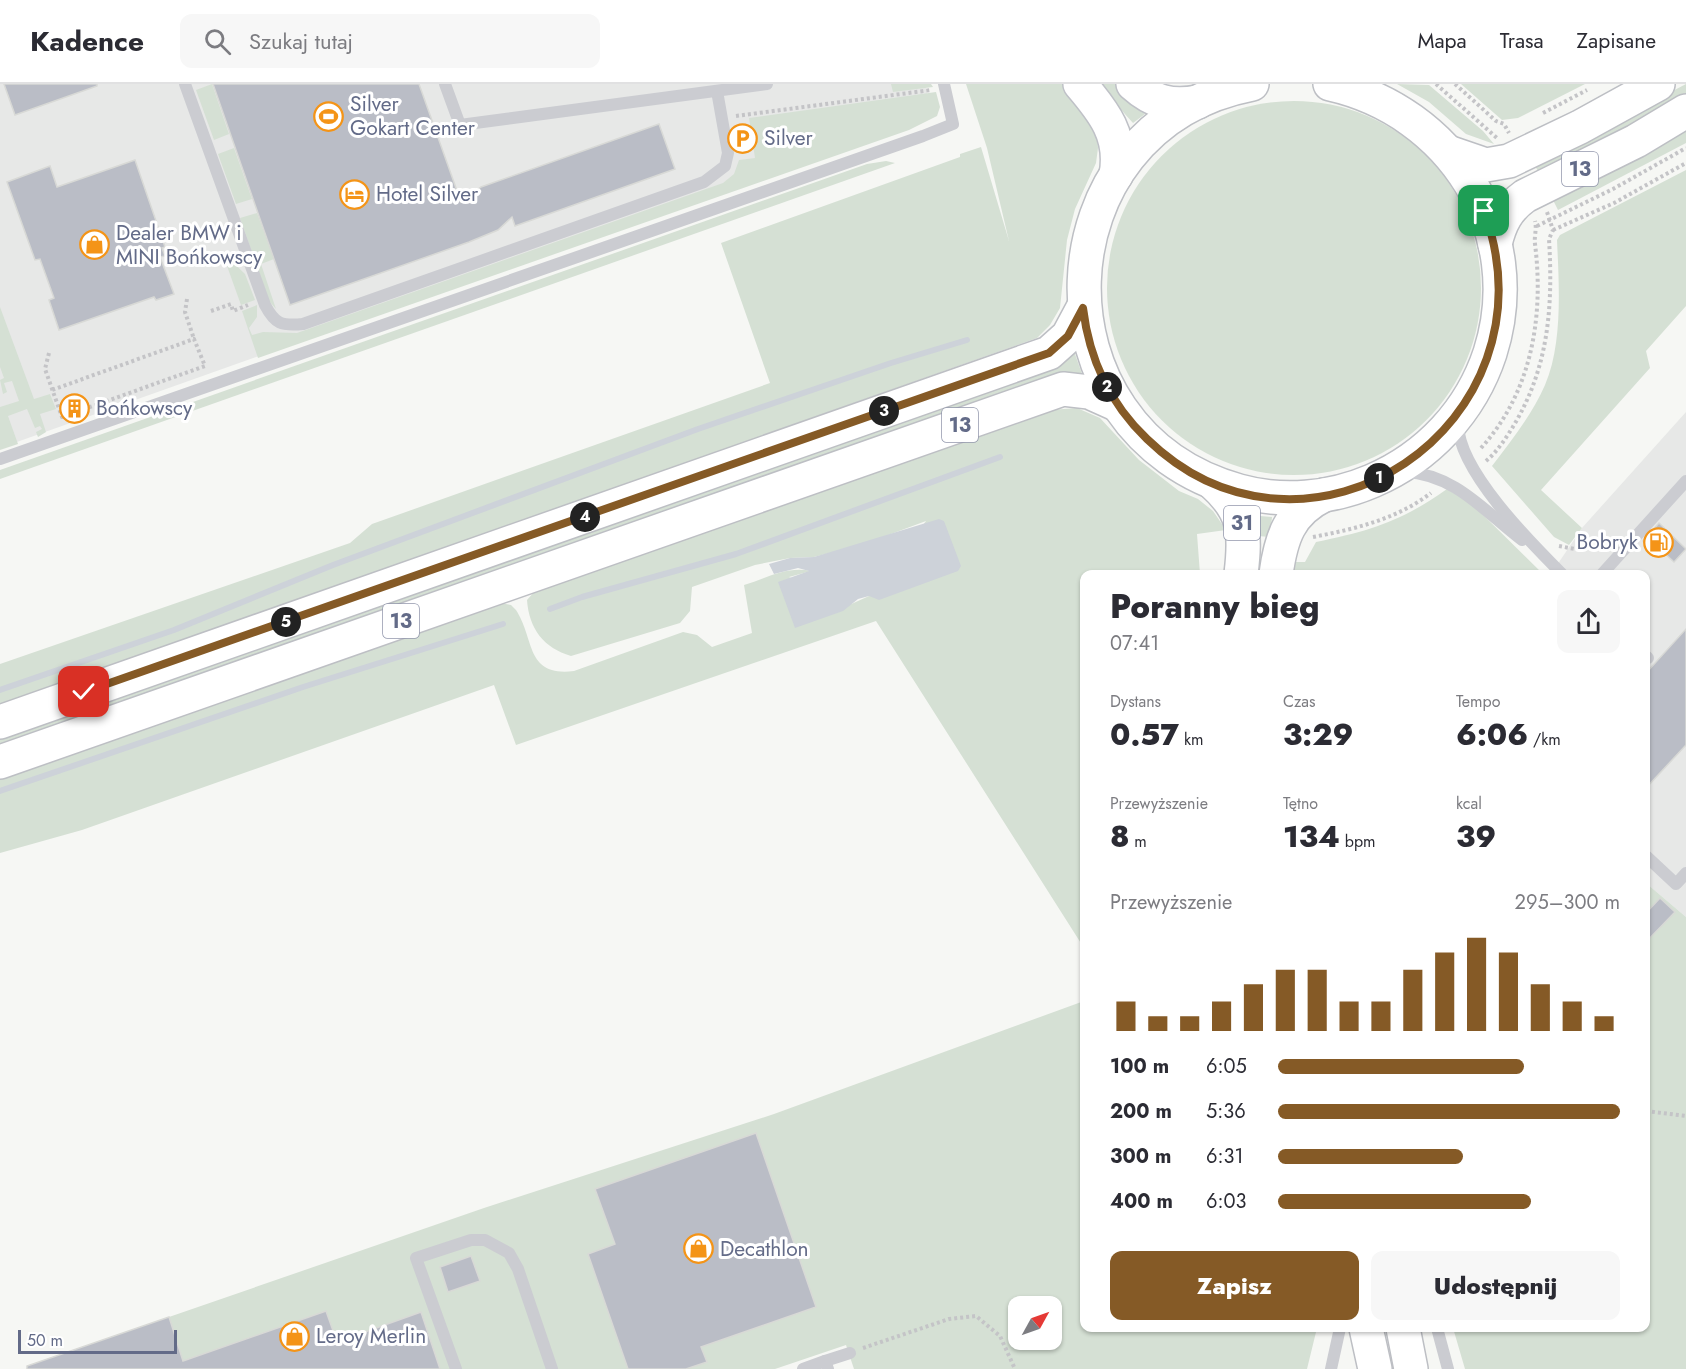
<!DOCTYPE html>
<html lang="pl">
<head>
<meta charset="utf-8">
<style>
	body { margin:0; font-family:Jost,sans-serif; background:#f7f7f7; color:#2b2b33; height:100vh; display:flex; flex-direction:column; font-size:22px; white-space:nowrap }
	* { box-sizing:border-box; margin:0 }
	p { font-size:20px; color:#7c7c81 }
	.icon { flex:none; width:33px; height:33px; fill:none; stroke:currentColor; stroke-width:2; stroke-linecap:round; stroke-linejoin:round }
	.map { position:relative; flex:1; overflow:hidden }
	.drawer { position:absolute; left:1080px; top:486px; width:570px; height:762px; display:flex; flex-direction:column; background:#fff; border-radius:12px; box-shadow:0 2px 4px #0004 }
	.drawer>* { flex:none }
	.needle { width:39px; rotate:50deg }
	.tools { position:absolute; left:1008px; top:1212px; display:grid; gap:12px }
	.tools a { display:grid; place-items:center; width:54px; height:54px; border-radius:12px; background:#fff; box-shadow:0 2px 4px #0004; font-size:30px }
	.scale { position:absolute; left:18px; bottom:15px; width:159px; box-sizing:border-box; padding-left:6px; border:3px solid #636b88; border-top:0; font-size:16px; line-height:21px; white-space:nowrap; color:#636b88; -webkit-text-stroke:4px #fff; paint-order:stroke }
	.pin { position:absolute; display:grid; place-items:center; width:51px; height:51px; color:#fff; margin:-26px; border-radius:12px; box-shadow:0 3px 9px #0006 }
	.km { position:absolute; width:30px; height:30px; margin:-15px; border-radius:50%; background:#222; color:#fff; font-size:16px; line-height:30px; text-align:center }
	.round { display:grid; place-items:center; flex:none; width:63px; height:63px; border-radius:12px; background:#f7f7f7 }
	.head { display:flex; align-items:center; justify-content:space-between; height:102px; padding:0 30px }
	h1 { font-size:33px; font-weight:800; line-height:45px }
	.metrics { display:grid; grid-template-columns:repeat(3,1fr); gap:9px; height:102px; padding:6px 30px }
	.metrics div { display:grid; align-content:center }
	.metrics b { font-size:30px; font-weight:800 }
	.metrics small { font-size:16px; font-weight:400 }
	.metrics p { font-size:16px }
	.chart { height:168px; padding:12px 30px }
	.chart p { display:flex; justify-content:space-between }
	.chart svg { width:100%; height:108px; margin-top:6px; stroke:#855a26; stroke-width:6 }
	.action { display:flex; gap:12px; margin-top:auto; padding:12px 30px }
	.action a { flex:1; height:69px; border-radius:12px; background:#855a26; color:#fff; font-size:24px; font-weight:800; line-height:69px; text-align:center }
	.action a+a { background:#f7f7f7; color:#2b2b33 }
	ul { padding:0 30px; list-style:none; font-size:20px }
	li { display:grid; grid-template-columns:96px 72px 1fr; align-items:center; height:45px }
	li i { height:15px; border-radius:8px; background:#855a26 }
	header { display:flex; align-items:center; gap:36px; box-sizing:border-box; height:84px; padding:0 30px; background:#fff; border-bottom:2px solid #e1e1e2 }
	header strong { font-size:28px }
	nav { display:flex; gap:33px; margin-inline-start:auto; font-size:21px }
	.search { width:420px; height:54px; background:#f7f7f7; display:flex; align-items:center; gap:15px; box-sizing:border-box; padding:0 21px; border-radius:12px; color:#7c7c81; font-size:22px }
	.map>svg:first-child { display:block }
	.built { fill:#e7e8e7 }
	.green { fill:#d5e0d4; fill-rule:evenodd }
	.water { fill:#cdd2d9 }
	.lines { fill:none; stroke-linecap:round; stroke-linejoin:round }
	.stream { stroke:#cdd2d9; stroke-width:6 }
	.building { fill:#babdc6; stroke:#d8d9d6; stroke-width:1.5 }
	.secondary-casing { stroke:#bfc1c7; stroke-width:36 }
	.primary-casing { stroke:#bdbfc4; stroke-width:36 }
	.path { stroke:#c4c4c7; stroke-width:4; stroke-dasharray:3 3; stroke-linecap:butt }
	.lane { stroke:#cbccd1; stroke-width:12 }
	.secondary { stroke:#fff; stroke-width:33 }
	.primary { stroke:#fff; stroke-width:33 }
	.route-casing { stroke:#fff; stroke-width:12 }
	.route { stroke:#855a26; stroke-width:8 }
	.labels { text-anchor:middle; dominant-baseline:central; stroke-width:6; stroke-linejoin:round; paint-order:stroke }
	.shield { fill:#fff; stroke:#9297ac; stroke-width:1.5 }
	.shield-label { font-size:20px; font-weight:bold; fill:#636b88 }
	.poi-label { font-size:21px; fill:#636b88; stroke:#fff; text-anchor:start }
</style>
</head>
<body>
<header>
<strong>Kadence</strong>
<div class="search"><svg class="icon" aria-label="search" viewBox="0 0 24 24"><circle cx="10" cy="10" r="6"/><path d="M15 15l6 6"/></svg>Szukaj tutaj</div>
<nav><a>Mapa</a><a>Trasa</a><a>Zapisane</a></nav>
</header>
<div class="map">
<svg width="1686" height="1285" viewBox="0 0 1686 1285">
	<rect width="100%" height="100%" fill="#f6f7f4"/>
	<g class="built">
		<path d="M0 0H925L932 33 0 364Z"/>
		<path d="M1686 328V833L1646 799V490H1551L1582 444Z"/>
	</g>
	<g class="green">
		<path d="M212 0 229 50 214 56 196 6Z"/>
		<path d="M891 0H931L933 3 893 8Z"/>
		<path d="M966 0H1064L1086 24 1097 50 1098 64 1096 79 1075 125 1067 156 1060 224 1050 241 1037 254 0 622V580L350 459 372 440 770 299 721 159 960 73V70L981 63 1009 157 987 64Z"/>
		<path d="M1098 0H1119L1145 30 1133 39Z"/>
		<path d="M1397 0 1429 1 1483 47 1494 60 1466 50 1429 18Z"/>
		<path d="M1461 0H1585L1518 34 1502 36Z"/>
		<path d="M1686 0V11L1650 33 1539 89 1534 80Z"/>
		<path d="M936 8 940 23 937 32 909 46 258 274 242 227 257 221V233L249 244 252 251 263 248 297 249 723 99 734 90 739 76 755 74 749 34Z"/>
		<circle cx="1294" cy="204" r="187"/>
		<path d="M1686 45V59L1558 126 1552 114Z"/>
		<path d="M234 64 252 115 236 120 218 70Z"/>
		<path d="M886 77 895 79 0 395V386L867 80Z"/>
		<path d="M1686 86V222L1646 267 1650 284 1541 406 1582 444 1569 461 1554 453 1492 382C1511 357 1532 331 1545 301 1563 259 1559 201 1557 156L1560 151Z"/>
		<path d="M257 129 274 175 261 180 276 225 269 217 240 134Z"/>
		<path d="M222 168 245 190 255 216 241 221Z"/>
		<path d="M0 223 34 315 50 310 56 325 40 330 46 348 38 353 36 348 42 345 40 342 35 344 27 325 8 332 18 360 0 366V323L19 317 12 297 4 299 7 308 3 310 0 296 4 294 0 283Z"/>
		<path d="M1071 268 1075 270 1083 293 0 665V650Z"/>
		<path d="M1077 324 1100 334 1139 376 1179 407 1198 415 1213 427 1226 446 1197 450 1200 490H1084V864L876 537 516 661 494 601 82 746 0 769V694L500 519 511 521 516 526C535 555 525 593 574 587L683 548 697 551 712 563 752 549 744 501C767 494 787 482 811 487L789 493 847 522 869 512 926 437 864 460 814 473 790 474 755 481 692 503 690 527 680 539 571 572C544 564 529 545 527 516L535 507 1050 326Z"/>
		<path d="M1447 405 1471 419 1543 490H1290L1293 478H1305L1316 458C1370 447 1402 437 1447 405Z"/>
		<path d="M1260 432 1272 433 1270 453 1258 452Z"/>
		<path d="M1646 799 1686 833V1285H1465L1453 1244H1646Z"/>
		<path d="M1084 917V1244H1317L1307 1285H854L846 1261 775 1285H31L169 1233 484 1124 774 1030ZM1018 1222H1052V1256H1018Z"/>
	</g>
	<path class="water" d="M939 435 944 437 961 482 958 487 879 516 869 512 858 515 843 527 795 544 778 498 809 487 798 484 774 490 769 480 790 474 814 473Z"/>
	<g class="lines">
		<g class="stream">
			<path d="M550 525 582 513 736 470 1000 373"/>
			<path d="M0 606 174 546 333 481 698 345 891 279 967 256"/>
			<path d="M0 707 303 603 503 540"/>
		</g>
	</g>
	<g class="building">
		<path d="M4 0H97V2L15 31Z"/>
		<path d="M213 0H419L461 118 481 103 659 40 675 85 515 142 512 133 498 146 469 158 290 221Z"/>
		<path d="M135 76 165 163 162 164 165 172 160 173 174 210 156 216 154 213 59 246 49 216 54 214 40 175 35 176 7 98 50 82 57 103Z"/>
		<path d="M1659 439 1686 465 1674 478 1661 466 1657 470 1643 457Z"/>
		<path d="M1686 545V661L1646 704V589Z"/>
		<path d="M1660 814 1675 828 1646 858V829Z"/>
		<path d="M756 1049 816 1223 701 1263 707 1278 686 1285H628L588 1170 615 1160 595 1105Z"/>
		<path d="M471 1172 480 1197 448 1208 440 1183Z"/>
		<path d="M326 1227 337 1258 421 1228 440 1285H27V1282L169 1233 183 1277Z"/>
	</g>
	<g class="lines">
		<defs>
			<g id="secondary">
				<path d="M1080 0C1104 28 1123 52 1116 91"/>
				<path d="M1133 0C1153 18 1171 23 1198 18"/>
			</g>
			<g id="primary">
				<path d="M1252 0C1035 42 1026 348 1239 407 1282 419 1330 415 1372 397 1428 373 1471 327 1490 269 1529 147 1451 27 1330 0"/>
				<path d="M1448 68 1486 81 1509 77 1580 43 1658 0"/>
				<path d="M1495 160C1500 139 1507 125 1525 112L1636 57 1686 27"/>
				<path d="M1212 398C1245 427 1246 449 1241 490"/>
				<path d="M1276 490C1281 454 1289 428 1324 411"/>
				<path d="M0 638 1049 269 1068 252 1083 224"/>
				<path d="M0 678 1063 305 1089 308 1118 321"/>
				<path d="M1366 1244 1375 1285"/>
				<path d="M1403 1244 1411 1285"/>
			</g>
		</defs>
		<use href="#secondary" class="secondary-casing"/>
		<use href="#primary" class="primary-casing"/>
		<g class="path">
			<path d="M1436 0 1497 54"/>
			<path d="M1455 0 1496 37 1504 40 1509 49"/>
			<path d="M1543 29 1587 6"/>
			<path d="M736 32 931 6"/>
			<path d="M1537 142 1613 105 1686 64"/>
			<path d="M1553 146 1614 119 1686 79"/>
			<path d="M187 215 185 228 194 255"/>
			<path d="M211 227 231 220 233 227 248 221"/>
			<path d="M49 269 45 285 62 333 205 282 194 255 52 306"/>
			<path d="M1481 364C1532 308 1544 232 1535 160 1534 152 1537 145 1535 137"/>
			<path d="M1486 377C1497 368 1506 354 1514 341 1549 282 1553 222 1549 155L1553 146 1547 128"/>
			<path d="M1313 453C1355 445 1397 435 1431 409"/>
			<path d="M1559 462 1580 466 1605 457 1609 461"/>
			<path d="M1646 1027 1686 1032"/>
			<path d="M863 1264 949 1235 976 1232 1000 1252 1015 1285"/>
		</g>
		<g class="lane">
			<path d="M185 0 265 221C275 240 281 242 303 240L704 98 725 82 728 69 717 7"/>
			<path d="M445 0 460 41 767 0"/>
			<path d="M1458 340C1458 386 1530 458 1562 490"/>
			<path d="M0 375 923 52 953 40 944 0"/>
			<path d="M1405 388C1455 390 1485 428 1522 456"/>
			<path d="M1602 490 1686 397"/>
			<path d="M1646 572 1648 574"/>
			<path d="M1646 772 1676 800 1686 789"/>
			<path d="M1437 1244 1448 1285"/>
			<path d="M825 1277 850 1269"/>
			<path d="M456 1285 416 1174 471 1156H485L509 1169 518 1185 552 1285"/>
			<path d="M803 1285 825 1277 828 1285"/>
			<path d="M1331 1285 1340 1244"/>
		</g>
		<use href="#secondary" class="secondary"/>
		<use href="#primary" class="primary"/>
	</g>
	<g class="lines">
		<defs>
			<path id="route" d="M84 608 1049 269 1068 252 1083 224C1089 274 1110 320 1147 355 1307 510 1562 341 1484 127"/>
		</defs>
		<use href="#route" class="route-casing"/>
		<use href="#route" class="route"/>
	</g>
	<defs>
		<symbol id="stadium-ring" viewBox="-11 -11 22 22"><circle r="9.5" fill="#fff" stroke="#f49417" stroke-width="1.5"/><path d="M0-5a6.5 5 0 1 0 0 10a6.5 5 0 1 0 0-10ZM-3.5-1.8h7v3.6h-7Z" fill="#f49417"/></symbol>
		<symbol id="parking-ring" viewBox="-11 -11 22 22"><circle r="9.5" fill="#fff" stroke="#f49417" stroke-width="1.5"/><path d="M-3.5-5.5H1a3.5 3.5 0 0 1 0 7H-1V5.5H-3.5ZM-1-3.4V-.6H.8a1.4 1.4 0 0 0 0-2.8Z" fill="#f49417"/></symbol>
		<symbol id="hotel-ring" viewBox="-11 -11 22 22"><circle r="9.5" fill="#fff" stroke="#f49417" stroke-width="1.5"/><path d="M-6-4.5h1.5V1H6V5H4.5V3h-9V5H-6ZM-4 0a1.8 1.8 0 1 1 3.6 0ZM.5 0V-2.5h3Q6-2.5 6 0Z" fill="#f49417"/></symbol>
		<symbol id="shop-ring" viewBox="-11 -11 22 22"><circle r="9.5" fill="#fff" stroke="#f49417" stroke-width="1.5"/><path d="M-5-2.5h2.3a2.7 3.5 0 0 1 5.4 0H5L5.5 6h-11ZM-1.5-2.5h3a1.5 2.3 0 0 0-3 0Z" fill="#f49417"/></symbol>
		<symbol id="building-ring" viewBox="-11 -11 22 22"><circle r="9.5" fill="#fff" stroke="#f49417" stroke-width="1.5"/><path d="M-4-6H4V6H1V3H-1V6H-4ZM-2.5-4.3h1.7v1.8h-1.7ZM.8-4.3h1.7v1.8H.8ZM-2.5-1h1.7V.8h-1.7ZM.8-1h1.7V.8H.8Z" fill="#f49417"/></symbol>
		<symbol id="fuel-ring" viewBox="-11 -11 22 22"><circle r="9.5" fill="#fff" stroke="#f49417" stroke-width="1.5"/><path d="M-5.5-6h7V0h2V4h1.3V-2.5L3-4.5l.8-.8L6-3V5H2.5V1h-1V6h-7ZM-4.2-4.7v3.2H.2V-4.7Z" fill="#f49417"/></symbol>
	</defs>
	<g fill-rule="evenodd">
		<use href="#stadium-ring" x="312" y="16" width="33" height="33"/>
		<use href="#parking-ring" x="726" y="38" width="33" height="33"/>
		<use href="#hotel-ring" x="338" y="94" width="33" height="33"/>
		<use href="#shop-ring" x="78" y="144" width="33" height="33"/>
		<use href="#building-ring" x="58" y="308" width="33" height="33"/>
		<use href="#fuel-ring" x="1642" y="442" width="33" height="33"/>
		<use href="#shop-ring" x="682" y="1148" width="33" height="33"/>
		<use href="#shop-ring" x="278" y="1236" width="33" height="33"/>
	</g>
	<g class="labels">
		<g class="shield">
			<rect x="1562" y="68" width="36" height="34" rx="4.5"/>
			<rect x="942" y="324" width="36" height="34" rx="4.5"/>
			<rect x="1224" y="422" width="36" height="34" rx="4.5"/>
			<rect x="383" y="520" width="36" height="34" rx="4.5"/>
		</g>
		<g class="shield-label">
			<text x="1580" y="85">13</text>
			<text x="960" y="341">13</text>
			<text x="1242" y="439">31</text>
			<text x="401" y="537">13</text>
		</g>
		<g class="poi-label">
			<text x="350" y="20">Silver<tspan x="350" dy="24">Gokart Center</tspan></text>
			<text x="764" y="54">Silver</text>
			<text x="376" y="110">Hotel Silver</text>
			<text x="116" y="149">Dealer BMW i<tspan x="116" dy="24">MINI Bońkowscy</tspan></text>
			<text x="96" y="324">Bońkowscy</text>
			<text x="1638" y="458" text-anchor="end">Bobryk</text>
			<text x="720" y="1165">Decathlon</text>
			<text x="316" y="1252">Leroy Merlin</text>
		</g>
	</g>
</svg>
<div class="tools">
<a><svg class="needle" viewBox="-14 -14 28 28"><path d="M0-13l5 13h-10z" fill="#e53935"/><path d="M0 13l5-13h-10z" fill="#7c7c81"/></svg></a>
</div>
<div class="scale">50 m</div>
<div class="pin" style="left:1484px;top:127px;background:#1e9e55"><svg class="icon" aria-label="arrive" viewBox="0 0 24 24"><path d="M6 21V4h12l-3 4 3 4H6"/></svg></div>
<div class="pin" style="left:84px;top:608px;background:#d93025"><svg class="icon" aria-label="check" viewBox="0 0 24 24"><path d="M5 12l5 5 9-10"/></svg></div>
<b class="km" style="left:1379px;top:394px">1</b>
<b class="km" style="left:1107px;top:303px">2</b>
<b class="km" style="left:884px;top:327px">3</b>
<b class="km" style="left:585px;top:433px">4</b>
<b class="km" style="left:286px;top:538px">5</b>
<section class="drawer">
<div class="head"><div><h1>Poranny bieg</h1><p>07:41</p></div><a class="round"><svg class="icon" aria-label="share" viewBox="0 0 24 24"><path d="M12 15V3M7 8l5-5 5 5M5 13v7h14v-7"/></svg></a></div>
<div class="metrics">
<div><p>Dystans</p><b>0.57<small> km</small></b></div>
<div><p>Czas</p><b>3:29</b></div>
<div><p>Tempo</p><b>6:06<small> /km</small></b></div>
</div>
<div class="metrics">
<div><p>Przewyższenie</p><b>8<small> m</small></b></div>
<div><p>Tętno</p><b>134<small> bpm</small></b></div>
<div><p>kcal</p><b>39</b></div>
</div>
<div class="chart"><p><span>Przewyższenie</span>295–300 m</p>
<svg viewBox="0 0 160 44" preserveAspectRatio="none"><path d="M5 44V32M15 44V38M25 44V38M35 44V32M45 44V25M55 44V19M65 44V19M75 44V32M85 44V32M95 44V19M105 44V12M115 44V6M125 44V12M135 44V25M145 44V32M155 44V38"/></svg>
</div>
<ul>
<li><b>100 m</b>6:05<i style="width:72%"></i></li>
<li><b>200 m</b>5:36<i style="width:100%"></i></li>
<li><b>300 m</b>6:31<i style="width:54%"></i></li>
<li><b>400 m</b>6:03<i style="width:74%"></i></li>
</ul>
<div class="action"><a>Zapisz</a><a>Udostępnij</a></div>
</section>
</div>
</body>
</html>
